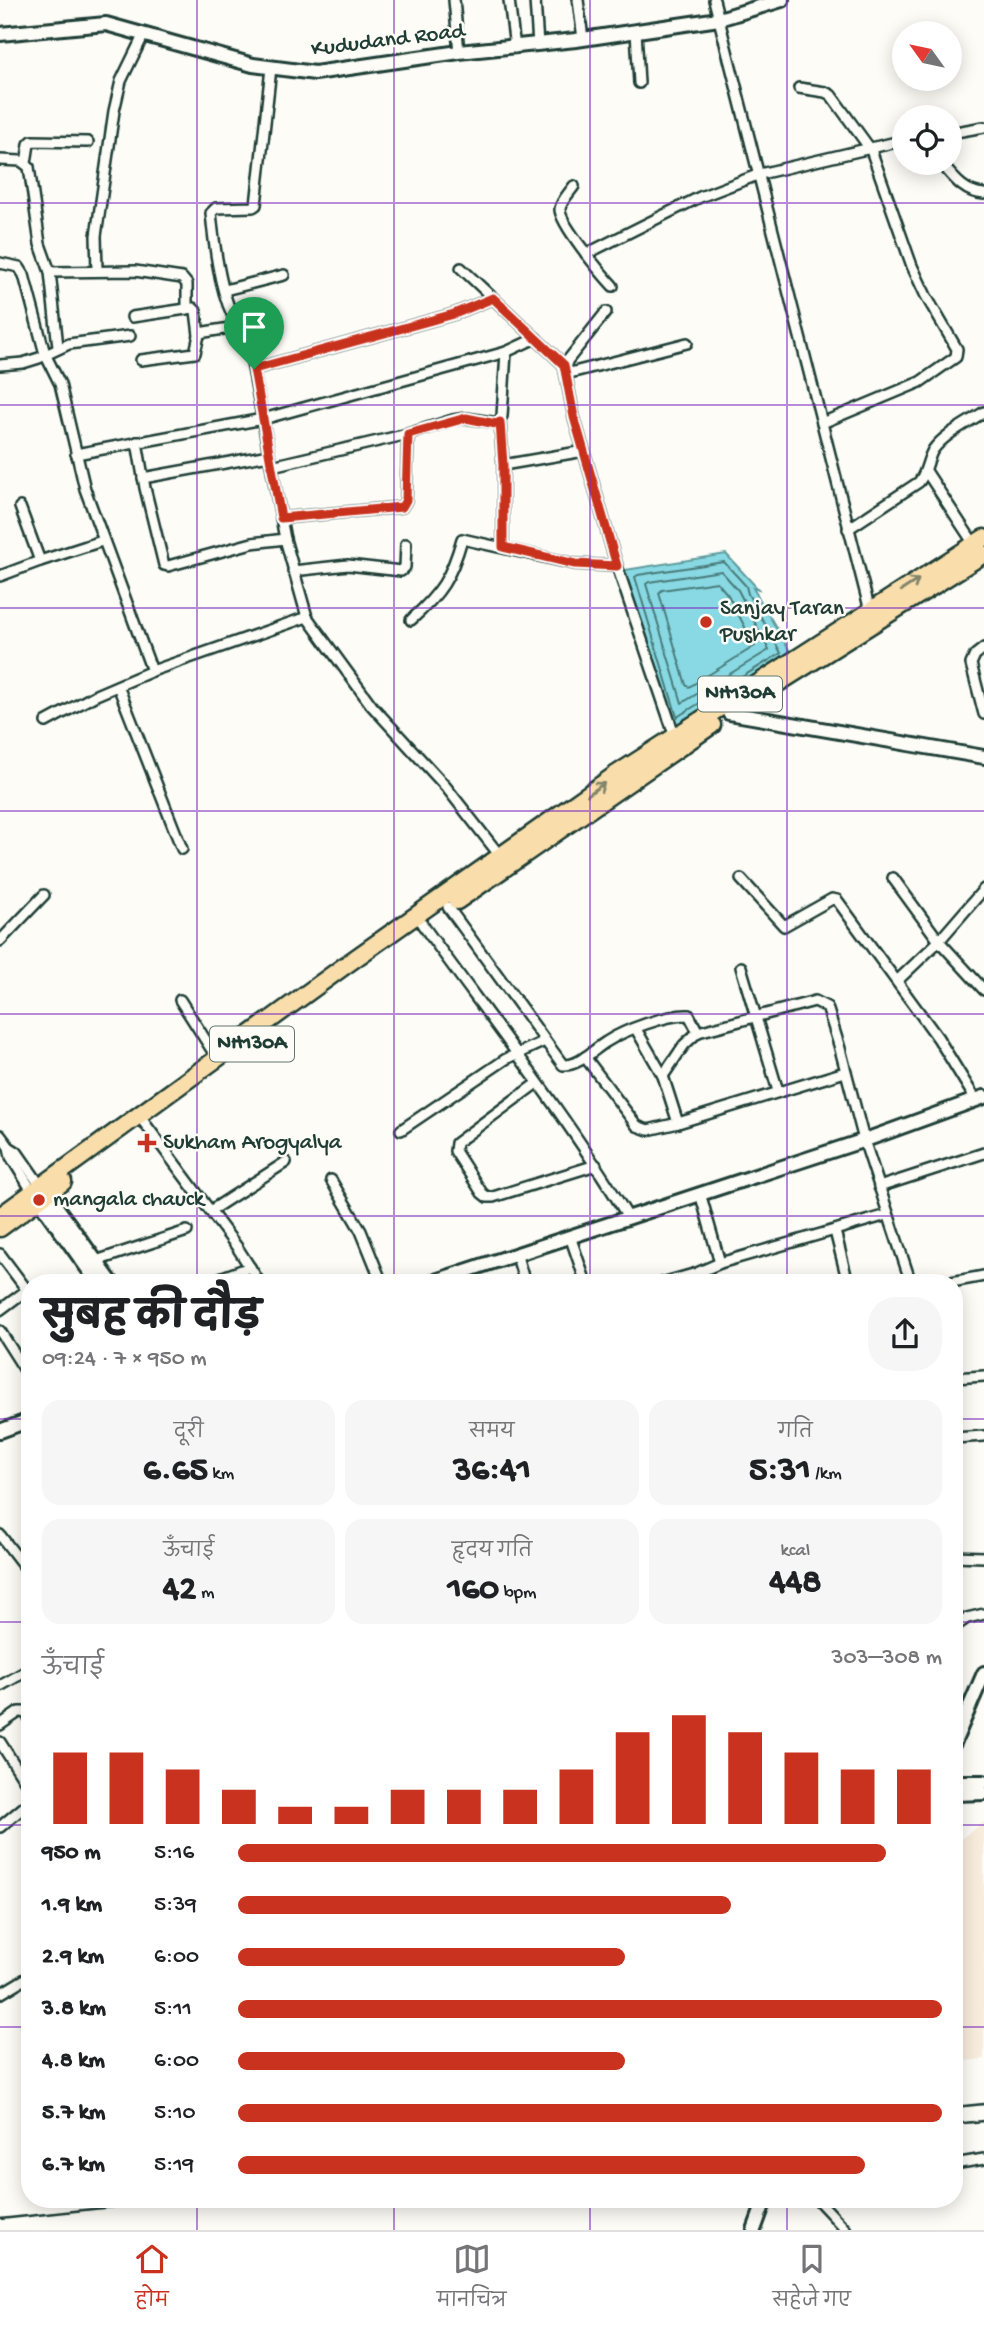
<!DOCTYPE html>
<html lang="hi">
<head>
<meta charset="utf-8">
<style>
	body { margin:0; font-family:"Gochi Hand","Playpen Sans Deva",sans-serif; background:#f6f6f6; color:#202124; height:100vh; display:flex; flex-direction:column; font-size:26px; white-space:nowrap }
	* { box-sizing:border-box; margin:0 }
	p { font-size:23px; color:#757577 }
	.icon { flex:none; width:38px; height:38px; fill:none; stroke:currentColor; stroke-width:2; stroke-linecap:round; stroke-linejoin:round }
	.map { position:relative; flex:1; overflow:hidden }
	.sheet { position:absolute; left:21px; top:1274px; width:942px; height:934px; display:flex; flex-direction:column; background:#fff; border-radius:28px; box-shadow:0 4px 18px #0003 }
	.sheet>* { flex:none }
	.needle { width:46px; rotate:303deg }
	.tools { position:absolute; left:892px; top:21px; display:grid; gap:14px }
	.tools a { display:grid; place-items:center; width:70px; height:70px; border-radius:50%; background:#fff; box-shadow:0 4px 18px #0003; font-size:35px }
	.pin { position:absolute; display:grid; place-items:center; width:60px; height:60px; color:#fff; margin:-72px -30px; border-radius:50% 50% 50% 0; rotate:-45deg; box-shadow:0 0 7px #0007 }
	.pin .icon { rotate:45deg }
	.round { display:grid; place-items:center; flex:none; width:74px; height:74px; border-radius:28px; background:#f6f6f6 }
	.head { display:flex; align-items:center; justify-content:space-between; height:119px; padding:0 21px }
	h1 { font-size:38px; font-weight:800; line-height:52px }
	.stats { display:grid; grid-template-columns:repeat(3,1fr); gap:10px; height:119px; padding:7px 21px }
	.stats div { display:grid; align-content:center; border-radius:18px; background:#f6f6f6; text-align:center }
	.stats b { font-size:35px; font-weight:800 }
	.stats small { font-size:19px; font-weight:400 }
	.stats p { font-size:19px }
	.chart { height:196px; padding:14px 21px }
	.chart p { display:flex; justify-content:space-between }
	.chart svg { width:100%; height:126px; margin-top:7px; stroke:#c8321e; stroke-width:6 }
	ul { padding:0 21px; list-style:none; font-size:23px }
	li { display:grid; grid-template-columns:112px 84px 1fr; align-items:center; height:52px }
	li i { height:18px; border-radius:9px; background:#c8321e }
	.dock { display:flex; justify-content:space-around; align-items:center; height:98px; border-top:2px solid #e0e0e0; background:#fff; font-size:19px; color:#757577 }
	.dock a { display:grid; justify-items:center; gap:4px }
	.dock .active { color:#c8321e }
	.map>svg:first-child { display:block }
	.built { fill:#f8ecdc }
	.water { fill:#88d9e3; stroke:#5e9b9d; stroke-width:2 }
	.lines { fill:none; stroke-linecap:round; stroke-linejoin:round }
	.shore { stroke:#497b7a; stroke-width:2 }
	.street-casing { stroke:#1f3d34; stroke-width:14 }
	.secondary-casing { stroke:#1f3d34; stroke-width:18 }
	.highway-casing { stroke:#1f3d34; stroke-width:21 }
	.street { stroke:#fdfcf7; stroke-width:9 }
	.secondary { stroke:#fdfcf7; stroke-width:12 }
	.highway { stroke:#f9deab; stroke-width:16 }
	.rail { stroke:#1f3d34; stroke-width:2.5 }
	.oneway { stroke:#81856a }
	.route-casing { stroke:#fff; stroke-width:14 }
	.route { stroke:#c8321e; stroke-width:9 }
	.grid { fill:none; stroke:#7b2cbf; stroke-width:2; stroke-opacity:0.55 }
	.poi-dot { fill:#c8321e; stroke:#fdfcf7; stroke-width:2.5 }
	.labels { text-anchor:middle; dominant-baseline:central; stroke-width:5; stroke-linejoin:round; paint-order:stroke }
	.shield { fill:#fdfcf7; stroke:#62766e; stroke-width:2 }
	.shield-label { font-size:21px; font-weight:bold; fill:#1f3d34 }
	.street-label { font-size:23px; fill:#1f3d34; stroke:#fdfcf7 }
	.poi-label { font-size:23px; fill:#1f3d34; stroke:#fdfcf7; text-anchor:start }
</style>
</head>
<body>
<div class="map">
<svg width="984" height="2230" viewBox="0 0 984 2230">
	<rect width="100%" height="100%" fill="#fdfcf7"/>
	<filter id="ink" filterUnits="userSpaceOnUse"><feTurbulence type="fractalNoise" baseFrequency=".0143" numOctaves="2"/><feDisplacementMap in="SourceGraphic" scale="14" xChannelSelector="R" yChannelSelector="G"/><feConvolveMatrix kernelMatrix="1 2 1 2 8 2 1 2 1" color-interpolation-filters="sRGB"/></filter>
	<g filter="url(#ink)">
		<path class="built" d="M984 1822V2059L954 2062V1844Z"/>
		<path class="water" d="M726 554 758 589 753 588 792 655 672 730 625 570Z"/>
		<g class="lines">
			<g class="shore">
				<path d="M724 562 746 586 748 594 781 653 677 717 635 577 638 575Z"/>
				<path d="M721 571 738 590 769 650 682 703 646 584 649 582Z"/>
				<path d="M717 582 728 595 755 646 689 687 686 685 659 593 662 590Z"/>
			</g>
			<defs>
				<g id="street">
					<path d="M454 0 459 52"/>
					<path d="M509 0 515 48"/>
					<path d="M535 0 538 45"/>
					<path d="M578 0 583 39"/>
					<path d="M714 0 870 611"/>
					<path d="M636 31 639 83"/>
					<path d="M271 68 256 205 253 207 216 208 211 213C214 243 219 287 232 314 236 323 244 327 247 336L285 539 307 617 372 706 446 787 501 857"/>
					<path d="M799 88 825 92 831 95 871 150 912 266 926 296 957 349 956 357 920 382 822 423"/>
					<path d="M950 133 984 127"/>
					<path d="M0 160 21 161 29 167 40 244 50 272 58 347"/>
					<path d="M26 163 29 144 32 141 88 142"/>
					<path d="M941 163C953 177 964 193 984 194"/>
					<path d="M574 186C570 192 561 201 560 209 559 223 602 274 613 286"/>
					<path d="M586 254 700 197 760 174 905 140"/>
					<path d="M0 263 19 267 24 275 45 354 60 384 85 489 152 671"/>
					<path d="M461 268 564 365 574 417 617 566 675 737"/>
					<path d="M97 270 96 236 114 111 121 81 144 34"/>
					<path d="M50 272 135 271 182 278 187 284V309"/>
					<path d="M225 290 284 275"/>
					<path d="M132 317 193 308 196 311 199 335 195 353 141 360"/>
					<path d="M199 333 242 326"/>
					<path d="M0 365 23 363 39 358 69 344 130 336"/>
					<path d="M564 365 606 312"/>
					<path d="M254 369 454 314 493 298"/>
					<path d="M566 374 687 343"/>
					<path d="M500 422 503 465V547"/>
					<path d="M137 442 145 488 164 565 168 566 252 543 285 539"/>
					<path d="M76 454 263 419 506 352 536 338"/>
					<path d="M503 465 584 451"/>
					<path d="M272 466 408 434 453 420 466 418 498 423 502 416 506 352"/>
					<path d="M926 471 974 544"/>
					<path d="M143 478 269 455"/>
					<path d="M20 507 40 561"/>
					<path d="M281 518 402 507 406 500 408 434"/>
					<path d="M848 529 919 482C927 472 927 460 933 450 944 434 968 423 984 412"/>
					<path d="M293 571 348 565 401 571 405 567 406 544"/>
					<path d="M0 576 40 561 102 541"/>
					<path d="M411 620C441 593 451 578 462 539L575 564 617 566"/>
					<path d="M984 648 975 655 971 664 984 714"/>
					<path d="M118 686 182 849"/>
					<path d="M46 722 96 695 152 671 307 617"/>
					<path d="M893 878 939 941 984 990"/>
					<path d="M741 879 784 926 832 899 837 900 938 1038 976 1100"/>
					<path d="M448 907 563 1065C579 1066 593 1050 606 1042 624 1030 668 1014 689 1015L698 1032"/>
					<path d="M422 924C492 1021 566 1115 628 1217"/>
					<path d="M0 941 44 895"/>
					<path d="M741 967 778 1091"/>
					<path d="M897 981 939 941 984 889"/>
					<path d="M180 1000 217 1058"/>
					<path d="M636 1029 663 1076 678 1123"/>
					<path d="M585 1057 637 1126 648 1130 678 1123 845 1072"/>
					<path d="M663 1076 684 1045 698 1032 815 1001 827 1007 839 1045 864 1140 911 1283"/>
					<path d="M537 1083 456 1143 455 1151 482 1193 487 1197H493L596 1165"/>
					<path d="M143 1121 237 1247 260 1283"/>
					<path d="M401 1130 506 1059 545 1041"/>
					<path d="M0 1135 9 1147 17 1152 40 1185"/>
					<path d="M9 1147 11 1157 32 1191"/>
					<path d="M331 1180 361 1231 382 1283"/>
					<path d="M879 1187 984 1153"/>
					<path d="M700 1193 720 1263"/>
					<path d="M210 1211 286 1162"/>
					<path d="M835 1231 848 1283"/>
					<path d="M570 1236 586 1283"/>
					<path d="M516 1253 525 1283"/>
					<path d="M0 1254 30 1294"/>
					<path d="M96 1261 187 1231"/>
					<path d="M206 1283 250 1267"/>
					<path d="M662 1283 697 1273 720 1263 887 1215"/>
					<path d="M946 1283 984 1276"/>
					<path d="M0 1310 27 1290"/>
					<path d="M0 1331 30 1378"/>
					<path d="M954 1378 984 1376"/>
					<path d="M954 1438 984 1436"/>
					<path d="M0 1535 30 1574"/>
					<path d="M954 1556 984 1557"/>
					<path d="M954 1627 967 1618 984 1614"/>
					<path d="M0 1686 30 1669"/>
					<path d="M0 1725 19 1712H24L30 1718"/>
					<path d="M0 1742 30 1789"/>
					<path d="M0 1827 30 1802"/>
					<path d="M0 1994 30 1976"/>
					<path d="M954 2164 984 2159"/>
					<path d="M818 2200 846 2230"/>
				</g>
				<g id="secondary">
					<path d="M0 34 106 24 253 65 315 73 459 52 576 40 719 19 782 0"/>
					<path d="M729 713 984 757"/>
					<path d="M42 1187 112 1283"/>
					<path d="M35 1195 98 1283"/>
					<path d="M429 1283 868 1139 984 1097"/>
					<path d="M0 1431 30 1420"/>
					<path d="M954 1743 984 1673"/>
					<path d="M954 1782H984"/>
					<path d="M954 1794 984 1793"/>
					<path d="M754 2230 765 2200"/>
				</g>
				<g id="highway">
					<path d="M764 692 984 554"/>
					<path d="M457 901 712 725"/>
					<path d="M0 1216 343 967 615 775 984 538"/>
					<path d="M0 1228 63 1182"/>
				</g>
			</defs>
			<use href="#street" class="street-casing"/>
			<use href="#secondary" class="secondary-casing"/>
			<use href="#highway" class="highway-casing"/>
			<use href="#street" class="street"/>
			<use href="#secondary" class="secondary"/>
			<use href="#highway" class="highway"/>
			<g class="rail">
				<path d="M954 2107 984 2104"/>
				<path d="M954 2124 984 2121"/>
				<path d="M0 2219 177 2200"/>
			</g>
		</g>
		<defs><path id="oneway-shaft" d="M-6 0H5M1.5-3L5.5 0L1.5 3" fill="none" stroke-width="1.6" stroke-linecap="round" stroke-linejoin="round" transform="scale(1.75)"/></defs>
		<g class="oneway">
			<use href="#oneway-shaft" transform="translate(910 585) rotate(-33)"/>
			<use href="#oneway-shaft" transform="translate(596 789) rotate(-36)"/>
		</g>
	</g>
	<g class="lines" filter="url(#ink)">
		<defs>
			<path id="route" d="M493 298 564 365 574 417 617 566 575 564 503 547V465L500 422 496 424 466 418 408 434 406 500 402 507 281 518 254 369 454 314Z"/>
		</defs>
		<use href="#route" class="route-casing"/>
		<use href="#route" class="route"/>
	</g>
	<path class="grid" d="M197 0V1283M394 0V1283M590 0V1283M787 0V1283M0 203H984M0 405H984M0 608H984M0 811H984M0 1014H984M0 1216H984M0 1419H30M954 1419H984M0 1622H30M954 1622H984M0 1825H30M954 1825H984M0 2027H30M954 2027H984M197 2200V2230M394 2200V2230M590 2200V2230M787 2200V2230"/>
	<g class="poi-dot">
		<circle cx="706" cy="622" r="7"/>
		<path d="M143.5 1132.5h7v7h7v7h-7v7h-7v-7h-7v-7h7z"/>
		<circle cx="39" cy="1200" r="7"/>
	</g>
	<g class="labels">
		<g class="shield">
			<rect x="698" y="676.5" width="84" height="35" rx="5"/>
			<rect x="210" y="1026.5" width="84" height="35" rx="5"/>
		</g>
		<g class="shield-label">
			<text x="740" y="694">NH130A</text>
			<text x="252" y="1044">NH130A</text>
		</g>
		<g class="street-label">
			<text transform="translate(388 41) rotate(-7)">Kududand Road</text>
		</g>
		<g class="poi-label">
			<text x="720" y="609">Sanjay Taran<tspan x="720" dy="26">Pushkar</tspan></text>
			<text x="163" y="1143">Sukham Arogyalya</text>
			<text x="53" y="1200">mangala chauck</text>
		</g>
	</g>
</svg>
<div class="tools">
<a><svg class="needle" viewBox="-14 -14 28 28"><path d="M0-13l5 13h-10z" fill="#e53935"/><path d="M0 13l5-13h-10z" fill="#757577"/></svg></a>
<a><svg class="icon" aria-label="locate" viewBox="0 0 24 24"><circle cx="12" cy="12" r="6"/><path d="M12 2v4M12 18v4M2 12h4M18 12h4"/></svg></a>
</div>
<div class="pin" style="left:254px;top:369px;background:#1e9e55"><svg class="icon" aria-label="arrive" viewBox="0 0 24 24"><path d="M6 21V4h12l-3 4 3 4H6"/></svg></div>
<section class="sheet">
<div class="head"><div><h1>सुबह की दौड़</h1><p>09:24 · 7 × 950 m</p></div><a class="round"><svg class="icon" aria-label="share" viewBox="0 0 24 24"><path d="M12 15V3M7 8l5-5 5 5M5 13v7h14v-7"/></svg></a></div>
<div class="stats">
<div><p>दूरी</p><b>6.65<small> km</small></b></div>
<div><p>समय</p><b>36:41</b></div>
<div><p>गति</p><b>5:31<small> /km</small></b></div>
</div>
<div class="stats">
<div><p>ऊँचाई</p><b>42<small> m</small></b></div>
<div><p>हृदय गति</p><b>160<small> bpm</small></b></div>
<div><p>kcal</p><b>448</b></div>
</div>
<div class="chart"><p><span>ऊँचाई</span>303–308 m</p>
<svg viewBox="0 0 160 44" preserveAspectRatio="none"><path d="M5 44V19M15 44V19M25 44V25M35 44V32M45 44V38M55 44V38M65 44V32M75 44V32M85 44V32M95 44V25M105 44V12M115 44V6M125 44V12M135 44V19M145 44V25M155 44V25"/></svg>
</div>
<ul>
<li><b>950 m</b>5:16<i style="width:92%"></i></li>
<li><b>1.9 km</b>5:39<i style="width:70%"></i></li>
<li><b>2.9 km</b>6:00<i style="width:55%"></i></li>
<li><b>3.8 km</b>5:11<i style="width:100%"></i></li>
<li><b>4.8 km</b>6:00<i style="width:55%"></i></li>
<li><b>5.7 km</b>5:10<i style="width:100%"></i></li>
<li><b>6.7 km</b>5:19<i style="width:89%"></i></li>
</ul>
</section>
</div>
<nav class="dock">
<a class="active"><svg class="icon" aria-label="home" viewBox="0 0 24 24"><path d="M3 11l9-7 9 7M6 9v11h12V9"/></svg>होम</a>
<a><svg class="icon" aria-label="map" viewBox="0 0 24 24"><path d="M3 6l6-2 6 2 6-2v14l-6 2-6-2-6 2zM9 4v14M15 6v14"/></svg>मानचित्र</a>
<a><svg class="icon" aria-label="saved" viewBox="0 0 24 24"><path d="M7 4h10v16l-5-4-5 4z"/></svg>सहेजे गए</a>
</nav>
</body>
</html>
